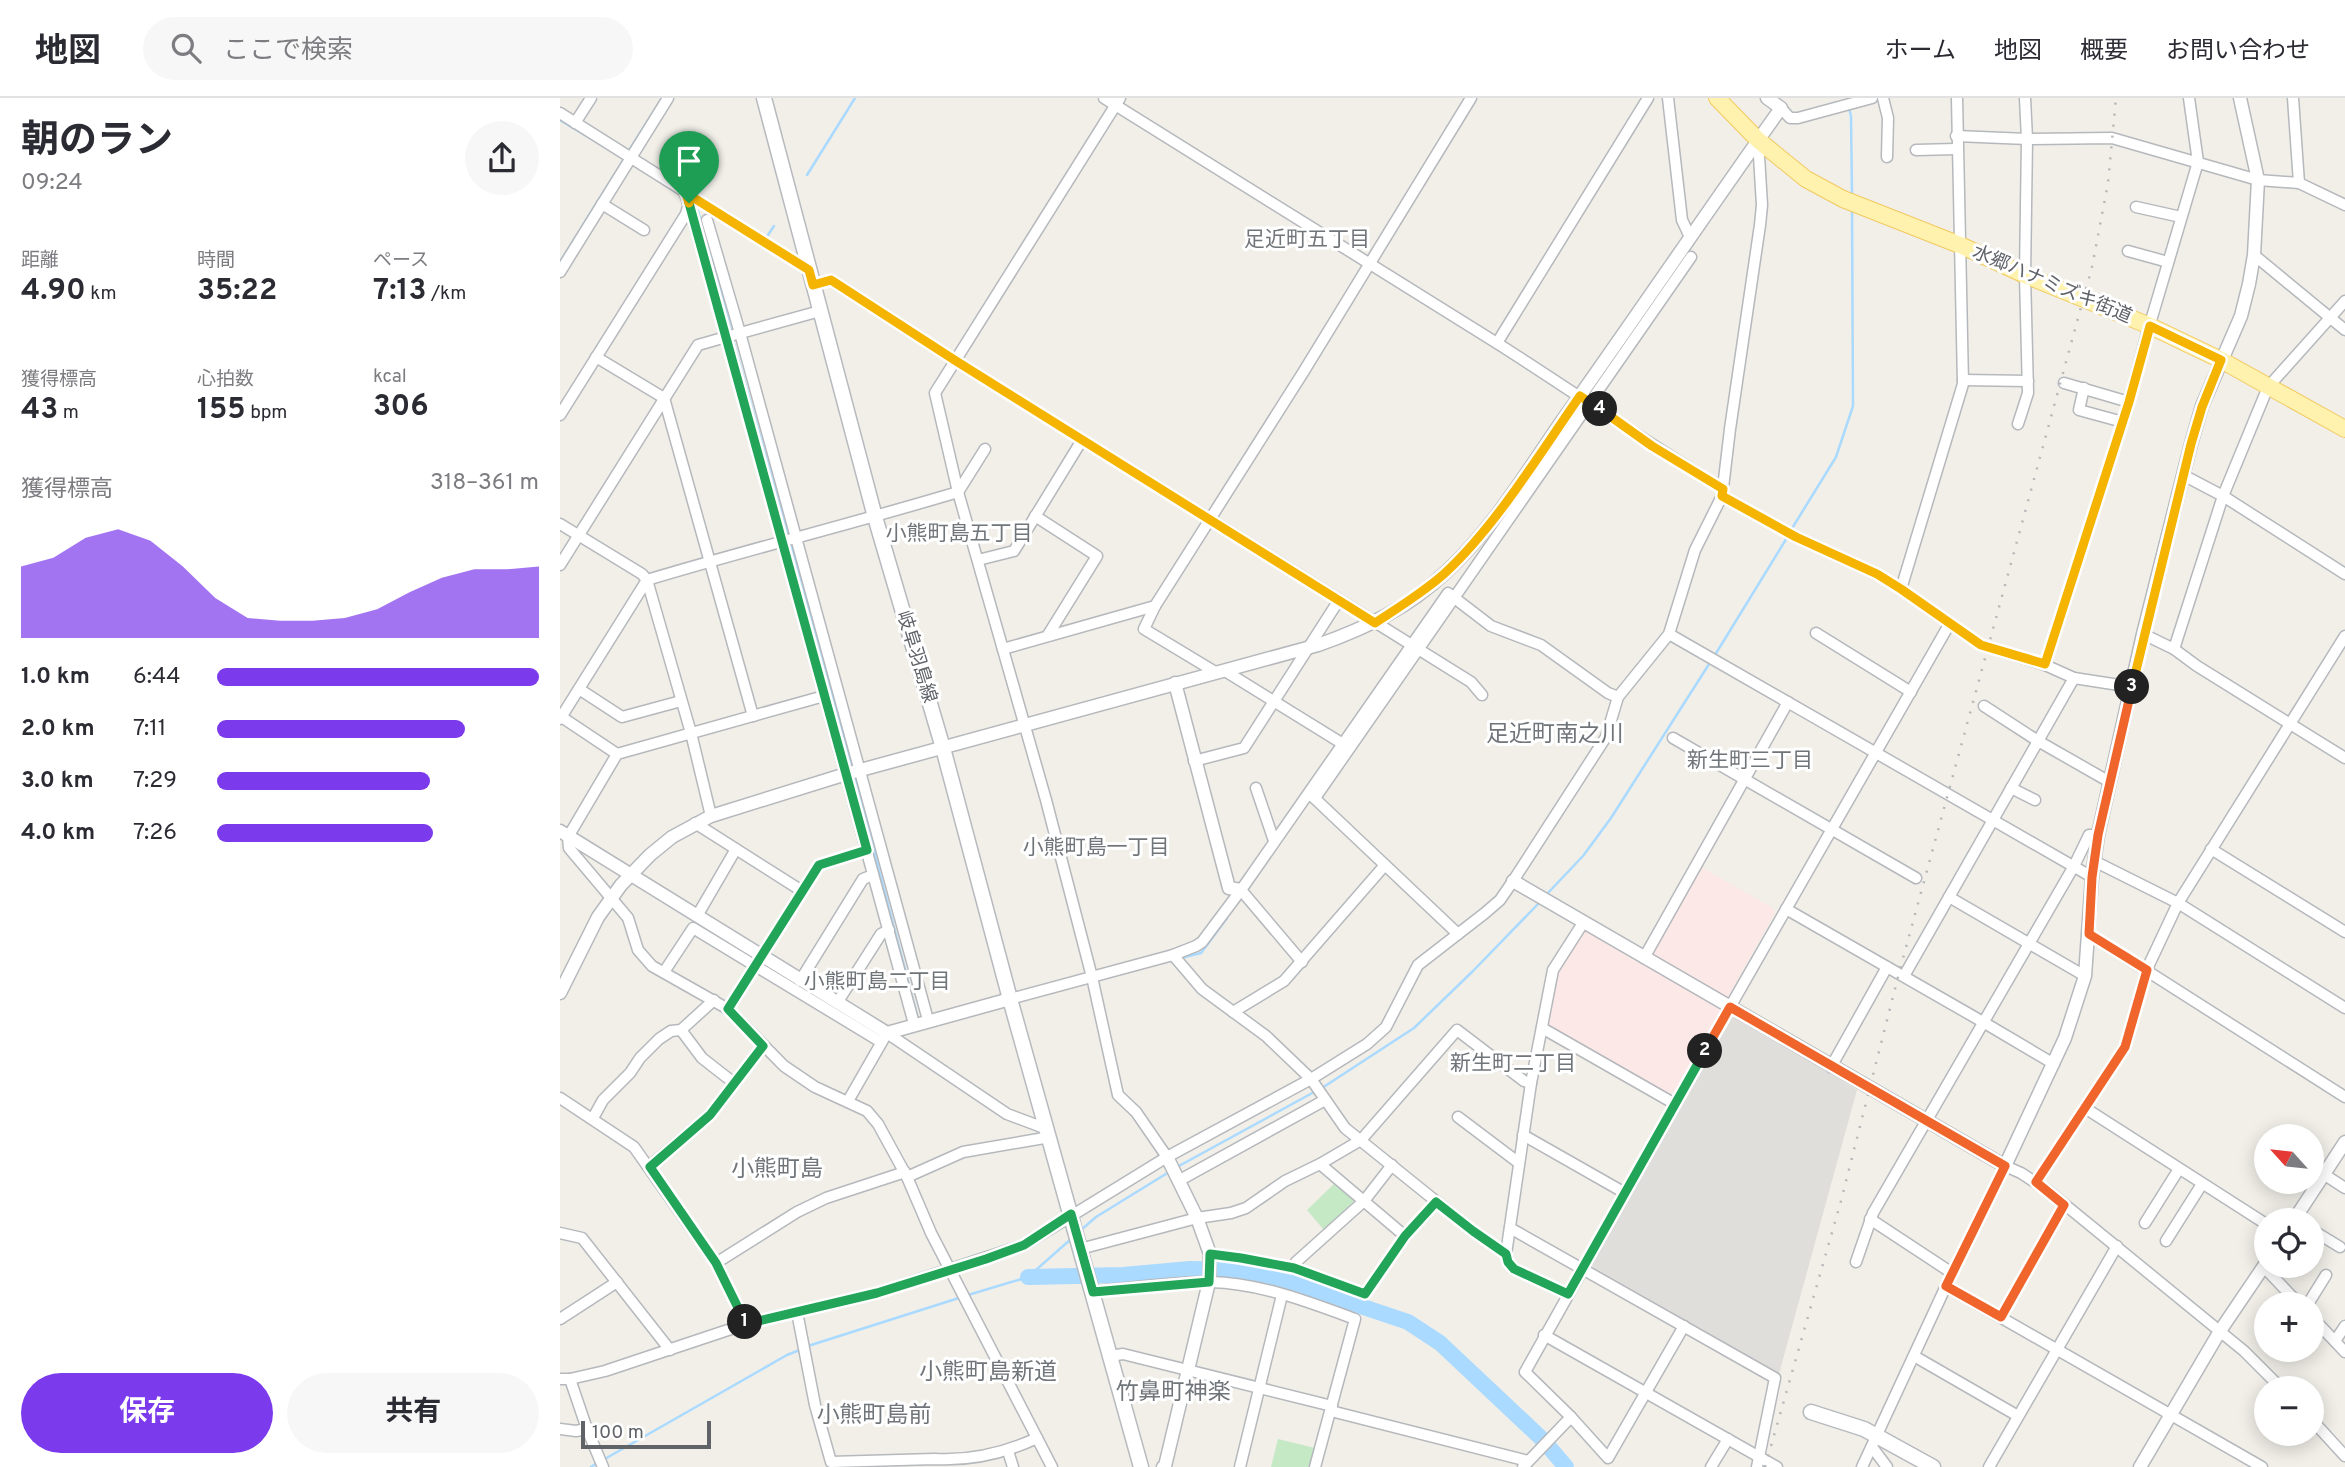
<!DOCTYPE html>
<html lang="ja">
<head>
<meta charset="utf-8">
<style>
	body { margin:0; font-family:Overpass,"Noto Sans JP",sans-serif; background:#f7f7f7; color:#2b2b33; height:100vh; display:flex; flex-direction:column; font-size:26px; white-space:nowrap }
	* { box-sizing:border-box; margin:0 }
	p { font-size:23px; color:#7c7c81 }
	.icon { flex:none; width:38px; height:38px; fill:none; stroke:currentColor; stroke-width:2; stroke-linecap:round; stroke-linejoin:round }
	.map { position:relative; flex:1; overflow:hidden }
	.details { display:flex; flex-direction:column; background:#fff; width:560px }
	.details>* { flex:none }
	.needle { width:46px; rotate:297deg }
	.buttons { position:absolute; left:1694px; top:1026px; display:grid; gap:14px }
	.buttons a { display:grid; place-items:center; width:70px; height:70px; border-radius:50%; background:#fff; box-shadow:0 4px 18px #0003; font-size:35px }
	.scale { position:absolute; left:21px; bottom:18px; width:130px; box-sizing:border-box; padding-left:7px; border:4px solid #5f6368; border-top:0; font-size:19px; line-height:24px; white-space:nowrap; color:#5f6368; -webkit-text-stroke:5px #fff; paint-order:stroke }
	.pin { position:absolute; display:grid; place-items:center; width:60px; height:60px; color:#fff; margin:-72px -30px; border-radius:50% 50% 50% 0; rotate:-45deg; box-shadow:0 0 7px #0007 }
	.pin .icon { rotate:45deg }
	.km { position:absolute; width:35px; height:35px; margin:-18px; border-radius:50%; background:#222; color:#fff; font-size:19px; line-height:35px; text-align:center }
	.round { display:grid; place-items:center; flex:none; width:74px; height:74px; border-radius:37px; background:#f7f7f7 }
	.overview { display:flex; align-items:center; justify-content:space-between; height:119px; padding:0 21px }
	h1 { font-size:38px; font-weight:700; line-height:52px }
	.metrics { display:grid; grid-template-columns:repeat(3,1fr); gap:10px; height:119px; padding:7px 21px }
	.metrics div { display:grid; align-content:center }
	.metrics b { font-size:30px; font-weight:700 }
	.metrics small { font-size:19px; font-weight:400 }
	.metrics p { font-size:19px }
	.chart { height:196px; padding:14px 21px }
	.chart p { display:flex; justify-content:space-between }
	.chart svg { width:100%; height:126px; margin-top:7px; fill:#7c3aed; opacity:.7 }
	.primary-button { display:flex; gap:14px; margin-top:auto; padding:14px 21px }
	.primary-button a { flex:1; height:80px; border-radius:42px; background:#7c3aed; color:#fff; font-size:28px; font-weight:700; line-height:80px; text-align:center }
	.primary-button a+a { background:#f7f7f7; color:#2b2b33 }
	ul { padding:0 21px; list-style:none; font-size:23px }
	li { display:grid; grid-template-columns:112px 84px 1fr; align-items:center; height:52px }
	li i { height:18px; border-radius:9px; background:#7c3aed }
	header { display:flex; align-items:center; gap:42px; box-sizing:border-box; height:98px; padding:0 35px; background:#fff; border-bottom:2px solid #e1e1e2 }
	header strong { font-size:33px }
	nav { display:flex; gap:38px; margin-inline-start:auto; font-size:24px }
	.search { width:490px; height:63px; background:#f7f7f7; display:flex; align-items:center; gap:18px; box-sizing:border-box; padding:0 24px; border-radius:38px; color:#7c7c81; font-size:26px }
	main { display:flex; flex:1; min-height:0 }
	.map>svg:first-child { display:block }
	.industrial { fill:#e0deda }
	.medical { fill:#fce8e6 }
	.green { fill:#c5e8c5 }
	.lines { fill:none; stroke-linecap:round; stroke-linejoin:round }
	.stream { stroke:#aadaff; stroke-width:2.5 }
	.river { stroke:#aadaff; stroke-width:16 }
	.minor-casing { stroke:#b5b8bc; stroke-width:13 }
	.tertiary-casing { stroke:#b5b8bc; stroke-width:15 }
	.secondary-casing { stroke:#b6babf; stroke-width:17 }
	.primary-casing { stroke:#f2c960; stroke-width:18 }
	.minor { stroke:#fff; stroke-width:10 }
	.tertiary { stroke:#fff; stroke-width:12 }
	.secondary { stroke:#fff; stroke-width:14 }
	.primary { stroke:#fff2af; stroke-width:16 }
	.rail { stroke:#b6b7b8; stroke-width:2.5; stroke-dasharray:2 9; stroke-linecap:butt }
	.split-1-casing { stroke:#fff; stroke-width:14 }
	.split-2-casing { stroke:#fff; stroke-width:14 }
	.split-3-casing { stroke:#fff; stroke-width:14 }
	.split-4-casing { stroke:#fff; stroke-width:14 }
	.split-5-casing { stroke:#fff; stroke-width:14 }
	.split-1 { stroke:#22a559; stroke-width:9 }
	.split-2 { stroke:#22a559; stroke-width:9 }
	.split-3 { stroke:#f0652b; stroke-width:9 }
	.split-4 { stroke:#f5b400; stroke-width:9 }
	.split-5 { stroke:#f5b400; stroke-width:9 }
	.labels { text-anchor:middle; dominant-baseline:central; stroke-width:6; stroke-linejoin:round; paint-order:stroke }
	.street-label { font-size:19px; fill:#5f6368; stroke:#fff }
	.neighbourhood-label { font-size:21px; fill:#70757a; stroke:#fff }
	.quarter-label { font-size:23px; fill:#70757a; stroke:#fff }
</style>
</head>
<body>
<header>
<strong>地図</strong>
<div class="search"><svg class="icon" aria-label="search" viewBox="0 0 24 24"><circle cx="10" cy="10" r="6"/><path d="M15 15l6 6"/></svg>ここで検索</div>
<nav><a>ホーム</a><a>地図</a><a>概要</a><a>お問い合わせ</a></nav>
</header>
<main>
<section class="details">
<div class="overview"><div><h1>朝のラン</h1><p>09:24</p></div><a class="round"><svg class="icon" aria-label="share" viewBox="0 0 24 24"><path d="M12 15V3M7 8l5-5 5 5M5 13v7h14v-7"/></svg></a></div>
<div class="metrics">
<div><p>距離</p><b>4.90<small> km</small></b></div>
<div><p>時間</p><b>35:22</b></div>
<div><p>ペース</p><b>7:13<small> /km</small></b></div>
</div>
<div class="metrics">
<div><p>獲得標高</p><b>43<small> m</small></b></div>
<div><p>心拍数</p><b>155<small> bpm</small></b></div>
<div><p>kcal</p><b>306</b></div>
</div>
<div class="chart"><p><span>獲得標高</span>318–361 m</p>
<svg viewBox="0 0 160 44" preserveAspectRatio="none"><path d="M0 44V19L10 16L20 9L30 6L40 10L50 19L60 30L70 37L80 38L90 38L100 37L110 34L120 28L130 23L140 20L150 20L160 19V44z"/></svg>
</div>
<ul>
<li><b>1.0 km</b>6:44<i style="width:100%"></i></li>
<li><b>2.0 km</b>7:11<i style="width:77%"></i></li>
<li><b>3.0 km</b>7:29<i style="width:66%"></i></li>
<li><b>4.0 km</b>7:26<i style="width:67%"></i></li>
</ul>
<div class="primary-button"><a>保存</a><a>共有</a></div>
</section>
<div class="map">
<svg width="1785" height="1369" viewBox="0 0 1785 1369">
	<rect width="100%" height="100%" fill="#f1efe8"/>
	<path class="industrial" d="M1178 919 1297 992 1219 1276 1034 1173 1031 1163 1170 920Z"/>
	<path class="medical" d="M1141 769 1213 810 1215 815 1114 994 1103 995 984 928 995 873 1023 832 1082 867 1137 770Z"/>
	<g class="green">
		<path d="M774 1086 794 1103 764 1132 747 1112Z"/>
		<path d="M718 1341 755 1350 750 1369H711Z"/>
	</g>
	<g class="lines">
		<g class="stream">
			<path d="M1289 10 1291 18 1292 97"/>
			<path d="M0 22 48 51"/>
			<path d="M70 51 102 0"/>
			<path d="M247 77 295 0"/>
			<path d="M136 106 172 236"/>
			<path d="M208 137 214 128"/>
			<path d="M0 164 64 61"/>
			<path d="M173 242 228 438"/>
			<path d="M1231 432 1276 359 1293 308 1292 111"/>
			<path d="M230 444 292 671"/>
			<path d="M1155 557 1228 438"/>
			<path d="M294 677 358 921"/>
			<path d="M986 797 1023 758 1051 720 1151 563"/>
			<path d="M104 804 196 862"/>
			<path d="M621 860 641 855 644 851 667 820"/>
			<path d="M202 865 229 882"/>
			<path d="M762 990 854 930 913 873 979 805"/>
			<path d="M617 1069 756 993"/>
			<path d="M521 1132 536 1119 609 1074"/>
			<path d="M408 1197 468 1179 511 1141"/>
			<path d="M248 1248 402 1199"/>
			<path d="M43 1362 227 1257 242 1251"/>
			<path d="M31 1369 37 1365"/>
		</g>
		<path class="river" d="M468 1179 563 1177 630 1171 680 1172 732 1185 848 1224 880 1245 982 1341 1006 1369"/>
		<defs>
			<g id="minor">
				<path d="M544 0C675 83 809 164 940 247 1015 295 1087 345 1163 391"/>
				<path d="M560 0 375 295 398 394 486 702 532 879 558 997 576 1014 607 1059"/>
				<path d="M1108 0 1122 122 1130 139"/>
				<path d="M1323 0 1328 20 1327 59"/>
				<path d="M1733 0 1739 85"/>
				<path d="M1221 10 1230 20H1238L1312 0"/>
				<path d="M0 15 249 172"/>
				<path d="M15 25 31 0"/>
				<path d="M1396 38 1467 41 1552 40 1698 82 1739 85 1785 107"/>
				<path d="M1356 52 1396 51"/>
				<path d="M42 106 84 132"/>
				<path d="M129 107 166 239 260 213"/>
				<path d="M1576 109 1621 119"/>
				<path d="M147 122 180 235 368 922"/>
				<path d="M1568 153 1608 164"/>
				<path d="M1694 157 1785 232"/>
				<path d="M0 174 108 0"/>
				<path d="M253 187 271 182 396 263 911 584 922 597"/>
				<path d="M937 245 1088 0"/>
				<path d="M36 259 104 300 193 618"/>
				<path d="M1403 282 1468 283"/>
				<path d="M1504 285 1569 304"/>
				<path d="M1524 290 1519 312 1563 324"/>
				<path d="M0 317 126 116 129 105"/>
				<path d="M1458 326 1468 295 1465 177 1467 41 1465 0"/>
				<path d="M1623 377 1663 398 1785 476"/>
				<path d="M1162 398 1236 439 1317 476 1341 491 1421 547 1485 567 1514 580 1572 589"/>
				<path d="M475 418 537 458 488 537"/>
				<path d="M0 426 82 476 87 482 131 635 151 718"/>
				<path d="M418 462 454 453 522 342"/>
				<path d="M0 467 138 247 166 239 354 926"/>
				<path d="M1341 491 1403 286 1397 0"/>
				<path d="M1256 535 1351 594"/>
				<path d="M1109 536 1532 779"/>
				<path d="M1583 536 1614 551 1637 568 1785 660"/>
				<path d="M443 551 595 508"/>
				<path d="M1614 551 1663 398 1708 289 1785 203"/>
				<path d="M1485 567 1569 304 1587 236 1638 64 1629 0"/>
				<path d="M665 573 783 646"/>
				<path d="M657 575 584 531 595 508 744 273 911 0"/>
				<path d="M19 591 62 619 121 603"/>
				<path d="M264 598 57 656 8 739 9 750 68 820 78 852 92 868 168 911 224 968 255 989 307 1013 318 1026 347 1079 371 1135 492 1369"/>
				<path d="M1424 608 1478 643 1548 683"/>
				<path d="M0 618 57 656"/>
				<path d="M0 621 87 482C190 451 295 425 398 394L425 351"/>
				<path d="M1113 640 1356 780"/>
				<path d="M634 663 684 650 779 502"/>
				<path d="M696 690 714 743"/>
				<path d="M1451 690 1475 702"/>
				<path d="M750 696 898 836"/>
				<path d="M755 700 1131 159"/>
				<path d="M135 725 242 793"/>
				<path d="M1651 751 1785 834"/>
				<path d="M1534 763 1618 805 1785 910"/>
				<path d="M681 792 742 864"/>
				<path d="M1389 799 1525 878"/>
				<path d="M1226 811 1423 924 1494 966"/>
				<path d="M137 818 176 751"/>
				<path d="M1529 836 1785 999"/>
				<path d="M613 857 642 891 706 938 751 981 785 1030 913 1133 946 1156 971 985 993 872 1023 825"/>
				<path d="M1084 860 1228 604"/>
				<path d="M104 874 133 830 321 944"/>
				<path d="M1344 878 1514 580"/>
				<path d="M240 883 303 781 313 777"/>
				<path d="M450 901 613 857 636 848 642 844 681 792 888 495 931 528 981 547 1048 595 1058 599"/>
				<path d="M277 905 321 836 329 832"/>
				<path d="M168 911 259 767 307 752"/>
				<path d="M673 914 724 883 825 767"/>
				<path d="M982 930 1115 1006"/>
				<path d="M121 932 142 960 174 985"/>
				<path d="M1271 969 1327 869"/>
				<path d="M0 1000 74 1049 156 1165 186 1226"/>
				<path d="M288 1003 327 935 447 1016 487 1031"/>
				<path d="M1525 1010 1706 1126"/>
				<path d="M898 1019 959 1065"/>
				<path d="M33 1020 43 1002 70 975 80 960 99 941 111 933 121 932 154 902"/>
				<path d="M963 1037 1065 1095"/>
				<path d="M760 1066 801 1042 897 932 964 983 971 985"/>
				<path d="M90 1068 150 1017 203 948"/>
				<path d="M1765 1077 1785 1090"/>
				<path d="M347 1079 403 1054 490 1039"/>
				<path d="M620 1082 765 1002"/>
				<path d="M1476 1084 1565 949 1587 871 1618 805 1785 538"/>
				<path d="M1310 1121 1392 1175"/>
				<path d="M1585 1125 1619 1071"/>
				<path d="M950 1130 1215 1280 1197 1369"/>
				<path d="M1752 1132 1780 1149"/>
				<path d="M0 1135 22 1140 110 1252"/>
				<path d="M1606 1143 1642 1086"/>
				<path d="M520 1151 637 1120 671 1115 686 1110 725 1083 760 1066 845 1138"/>
				<path d="M650 1156 681 1160 734 1170 805 1196 845 1138 876 1104"/>
				<path d="M946 1156 948 1164 954 1171 1008 1196"/>
				<path d="M1296 1164 1313 1115 1514 768 1529 737H1538"/>
				<path d="M156 1165 237 1114 266 1100 345 1074"/>
				<path d="M1704 1169 1739 1206"/>
				<path d="M734 1170 736 1164 804 1103 832 1067"/>
				<path d="M1386 1188 1702 1369"/>
				<path d="M533 1193C571 1191 611 1183 650 1184 700 1185 749 1204 795 1221L755 1369"/>
				<path d="M1748 1206 1766 1177"/>
				<path d="M237 1214 255 1307 271 1364 374 1361C410 1363 445 1355 477 1340"/>
				<path d="M1441 1219 1504 1107"/>
				<path d="M1752 1219 1785 1254"/>
				<path d="M0 1221 57 1184"/>
				<path d="M1124 1228 1048 1360 1011 1319 965 1274 1170 909 1390 525"/>
				<path d="M984 1237 1217 1369"/>
				<path d="M1775 1243 1785 1228"/>
				<path d="M549 1258 563 1256 772 1308"/>
				<path d="M1354 1258 1458 1318"/>
				<path d="M0 1281H10L45 1273 186 1226 317 1195 464 1147 607 1059 751 981 807 946 826 929 858 867 925 815 940 802 953 783 1046 639 1058 599 1109 536 1135 452 1162 398 1170 331 1200 127 1202 107 1198 42"/>
				<path d="M10 1281 27 1331 43 1369"/>
				<path d="M771 1313 968 1363"/>
				<path d="M1752 1322 1785 1358"/>
				<path d="M0 1331 16 1333 27 1331"/>
				<path d="M1312 1349 1327 1369"/>
				<path d="M448 1353 453 1369"/>
				<path d="M680 1369 722 1197"/>
				<path d="M963 1369 1011 1319"/>
				<path d="M1151 1369 1168 1341"/>
				<path d="M1302 1369 1386 1188 1445 1068 1461 1075 1487 1092 1684 1253 1721 1290"/>
				<path d="M1429 1369 1557 1148"/>
			</g>
			<g id="tertiary">
				<path d="M126 95 129 105"/>
				<path d="M615 585 669 790 681 792"/>
				<path d="M0 733 327 935 450 901"/>
				<path d="M953 783 1445 1068 1505 940 1525 878 1532 779 1538 737 1583 536 1631 346 1642 308 1681 218 1689 186 1694 157 1698 82 1680 0"/>
				<path d="M0 895 38 819 61 787 90 757 112 739 151 718 286 676 758 547C806 530 848 510 886 474 932 432 966 375 1002 323 1076 219 1147 114 1221 10L1207 0"/>
				<path d="M1734 1122 1785 1044"/>
				<path d="M603 1369 605 1368 649 1184 650 1156 637 1120 607 1059"/>
				<path d="M1580 1369 1660 1233 1706 1165"/>
			</g>
			<g id="secondary">
				<path d="M204 0 315 419 383 650 450 901 581 1369"/>
				<path d="M1251 1314 1304 1331 1373 1369"/>
			</g>
			<path id="primary" d="M1157 0 1198 42 1246 81 1283 101 1400 147 1465 177 1590 228 1661 262 1785 331"/>
		</defs>
		<use href="#minor" class="minor-casing"/>
		<use href="#tertiary" class="tertiary-casing"/>
		<use href="#secondary" class="secondary-casing"/>
		<use href="#primary" class="primary-casing"/>
		<use href="#minor" class="minor"/>
		<use href="#tertiary" class="tertiary"/>
		<use href="#secondary" class="secondary"/>
		<use href="#primary" class="primary"/>
		<path class="rail" d="M1205 1369 1281 1103 1339 875 1532 169 1548 85 1556 0"/>
	</g>
	<g class="lines">
		<defs>
			<path id="split-1" d="M129 105 307 752 259 767 168 911 203 948 150 1017 90 1069 156 1165 185 1224"/>
			<path id="split-2" d="M185 1224 186 1226 317 1195 426 1161 464 1147 511 1116 533 1194 649 1184 650 1156 681 1160 734 1170 805 1196 845 1138 876 1104 913 1133 946 1156 948 1164 954 1171 1008 1196 1145 953"/>
			<path id="split-3" d="M1145 953 1170 909 1445 1068 1386 1188 1441 1219 1504 1107 1476 1084 1565 949 1587 872 1529 836 1532 779 1538 737 1572 589"/>
			<path id="split-4" d="M1040 311 1092 348 1163 391 1162 398 1236 439 1317 476 1341 491 1421 547 1485 566 1569 304 1590 228 1661 262 1642 309 1631 346 1572 589"/>
			<path id="split-5" d="M129 105 126 95 249 172 253 187 271 182 396 263 815 525C839 509 864 494 885 475 936 428 980 355 1020 298L1040 311"/>
		</defs>
		<use href="#split-1" class="split-1-casing"/>
		<use href="#split-2" class="split-2-casing"/>
		<use href="#split-3" class="split-3-casing"/>
		<use href="#split-4" class="split-4-casing"/>
		<use href="#split-5" class="split-5-casing"/>
		<use href="#split-1" class="split-1"/>
		<use href="#split-2" class="split-2"/>
		<use href="#split-3" class="split-3"/>
		<use href="#split-4" class="split-4"/>
		<use href="#split-5" class="split-5"/>
	</g>
	<g class="labels">
		<g class="street-label">
			<text transform="translate(1492 187) rotate(23)">水郷ハナミズキ街道</text>
			<text transform="translate(356 559) rotate(73)">岐阜羽島線</text>
		</g>
		<g class="neighbourhood-label">
			<text x="747" y="142">足近町五丁目</text>
			<text x="399" y="436">小熊町島五丁目</text>
			<text x="1190" y="663">新生町三丁目</text>
			<text x="536" y="750">小熊町島一丁目</text>
			<text x="317" y="884">小熊町島二丁目</text>
			<text x="953" y="966">新生町二丁目</text>
		</g>
		<g class="quarter-label">
			<text x="995" y="637">足近町南之川</text>
			<text x="217" y="1072">小熊町島</text>
			<text x="428" y="1275">小熊町島新道</text>
			<text x="613" y="1295">竹鼻町神楽</text>
			<text x="314" y="1318">小熊町島前</text>
		</g>
	</g>
</svg>
<div class="buttons">
<a><svg class="needle" viewBox="-14 -14 28 28"><path d="M0-13l5 13h-10z" fill="#e53935"/><path d="M0 13l5-13h-10z" fill="#7c7c81"/></svg></a>
<a><svg class="icon" aria-label="locate" viewBox="0 0 24 24"><circle cx="12" cy="12" r="6"/><path d="M12 2v4M12 18v4M2 12h4M18 12h4"/></svg></a>
<a>+</a>
<a>−</a>
</div>
<div class="scale">100 m</div>
<div class="pin" style="left:129px;top:105px;background:#1e9e55"><svg class="icon" aria-label="arrive" viewBox="0 0 24 24"><path d="M6 21V4h12l-3 4 3 4H6"/></svg></div>
<b class="km" style="left:185px;top:1224px">1</b>
<b class="km" style="left:1145px;top:953px">2</b>
<b class="km" style="left:1572px;top:589px">3</b>
<b class="km" style="left:1040px;top:311px">4</b>
</div>
</main>
</body>
</html>
